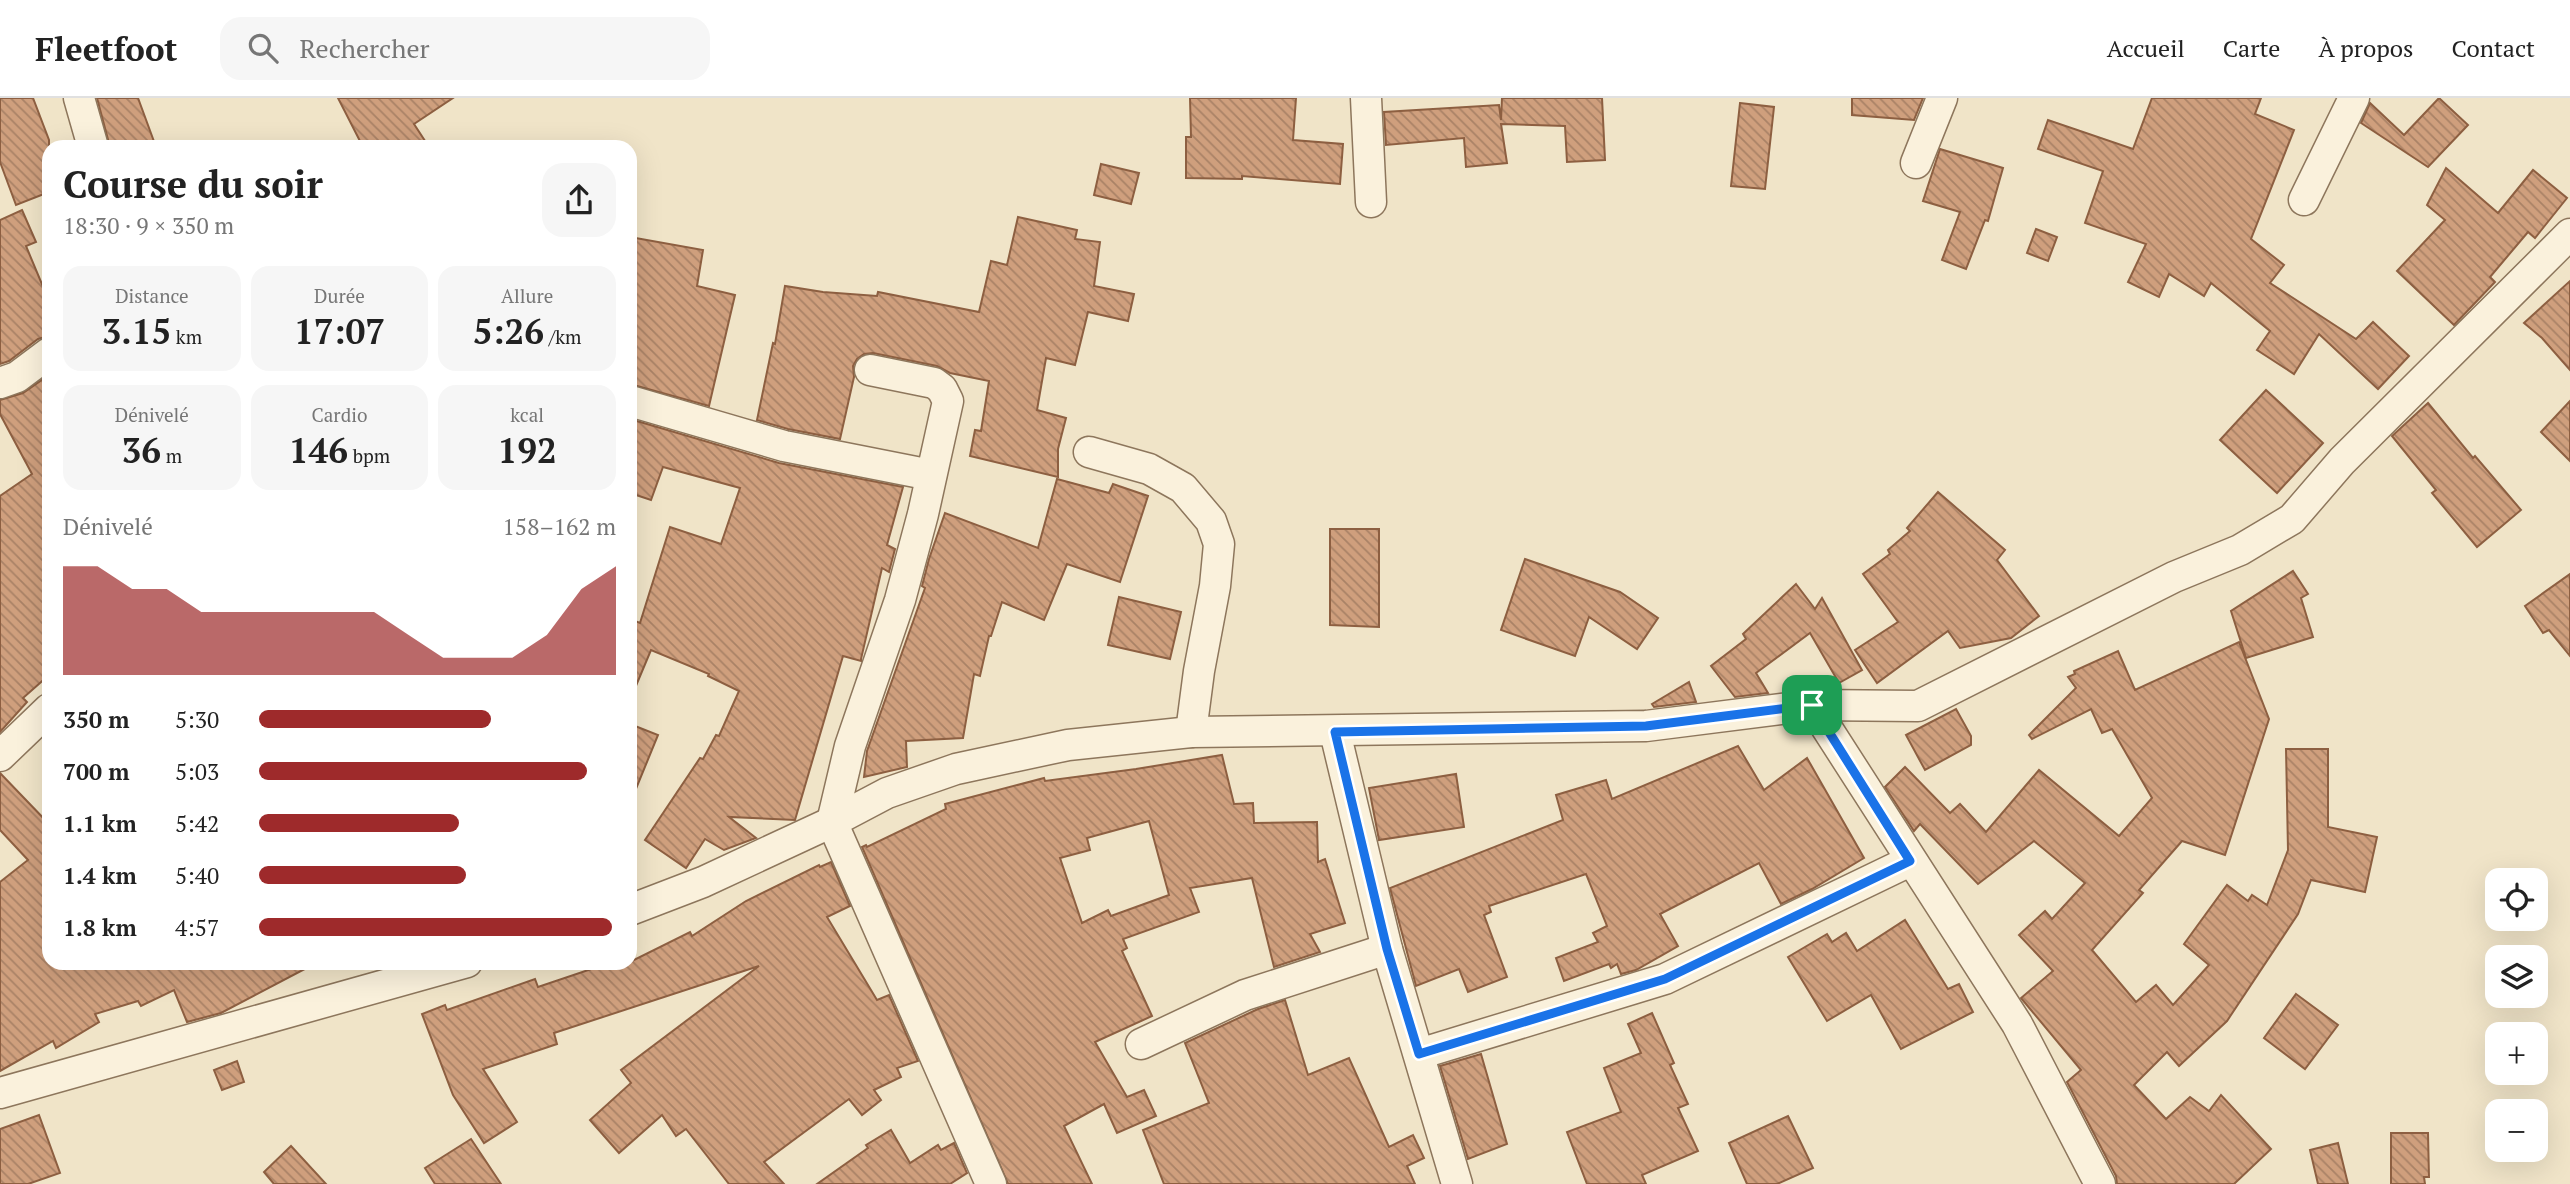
<!DOCTYPE html>
<html lang="fr">
<head>
<meta charset="utf-8">
<style>
	body { margin:0; font-family:"PT Serif",serif; background:#f6f6f6; color:#222; height:100vh; display:flex; flex-direction:column; font-size:26px; white-space:nowrap }
	* { box-sizing:border-box; margin:0 }
	p { font-size:23px; color:#767676 }
	.icon { flex:none; width:38px; height:38px; fill:none; stroke:currentColor; stroke-width:2; stroke-linecap:round; stroke-linejoin:round }
	.map { position:relative; flex:1; overflow:hidden }
	.panel { position:absolute; left:42px; top:42px; width:595px; height:830px; display:flex; flex-direction:column; background:#fff; border-radius:21px; box-shadow:0 7px 28px #0002 }
	.panel>* { flex:none }
	.buttons { position:absolute; left:2485px; top:770px; display:grid; gap:14px }
	.buttons a { display:grid; place-items:center; width:63px; height:63px; border-radius:14px; background:#fff; box-shadow:0 7px 28px #0002; font-size:35px }
	.pin { position:absolute; display:grid; place-items:center; width:60px; height:60px; color:#fff; margin:-30px; border-radius:14px; box-shadow:0 4px 10px #0006 }
	.round { display:grid; place-items:center; flex:none; width:74px; height:74px; border-radius:21px; background:#f6f6f6 }
	.overview { display:flex; align-items:center; justify-content:space-between; height:119px; padding:0 21px }
	h1 { font-size:38px; font-weight:600; line-height:52px }
	.stats { display:grid; grid-template-columns:repeat(3,1fr); gap:10px; height:119px; padding:7px 21px }
	.stats div { display:grid; align-content:center; border-radius:18px; background:#f6f6f6; text-align:center }
	.stats b { font-size:35px; font-weight:600 }
	.stats small { font-size:19px; font-weight:400 }
	.stats p { font-size:19px }
	.chart { height:196px; padding:14px 21px }
	.chart p { display:flex; justify-content:space-between }
	.chart svg { width:100%; height:126px; margin-top:7px; fill:#9e2a2b; opacity:.7 }
	ul { padding:0 21px; list-style:none; font-size:23px }
	li { display:grid; grid-template-columns:112px 84px 1fr; align-items:center; height:52px }
	li i { height:18px; border-radius:9px; background:#9e2a2b }
	header { display:flex; align-items:center; gap:42px; box-sizing:border-box; height:98px; padding:0 35px; background:#fff; border-bottom:2px solid #e0e0e0 }
	header strong { font-size:33px }
	nav { display:flex; gap:38px; margin-inline-start:auto; font-size:24px }
	.search { width:490px; height:63px; background:#f6f6f6; display:flex; align-items:center; gap:18px; box-sizing:border-box; padding:0 24px; border-radius:21px; color:#767676; font-size:26px }
	.map>svg:first-child { display:block }
	.building { fill:url(#building-back-hatch); stroke:#8d5f41; stroke-width:2; fill-rule:evenodd }
	.lines { fill:none; stroke-linecap:round; stroke-linejoin:round }
	.minor-casing { stroke:#8d765c; stroke-width:33 }
	.minor { stroke:#faf1dc; stroke-width:30 }
	.route-casing { stroke:#fff; stroke-width:14 }
	.route { stroke:#1a73e8; stroke-width:9 }
</style>
</head>
<body>
<header>
<strong>Fleetfoot</strong>
<div class="search"><svg class="icon" aria-label="search" viewBox="0 0 24 24"><circle cx="10" cy="10" r="6"/><path d="M15 15l6 6"/></svg>Rechercher</div>
<nav><a>Accueil</a><a>Carte</a><a>À propos</a><a>Contact</a></nav>
</header>
<div class="map">
<svg width="2570" height="1086" viewBox="0 0 2570 1086">
	<defs>
		<pattern id="building-back-hatch" width="6" height="6" patternUnits="userSpaceOnUse" patternTransform="scale(1.75)"><rect width="6" height="6" fill="#cf9f7d"/><path d="M-1 5l2 2M0 0l6 6M5-1l2 2" fill="none" stroke="#a98266"/></pattern>
	</defs>
	<rect width="100%" height="100%" fill="#f0e4c8"/>
	<g class="building">
		<path d="M0 0H33L49 42V94L16 107 0 64Z"/>
		<path d="M97 0H138L156 49H110Z"/>
		<path d="M338 0H453L414 26 429 49H363Z"/>
		<path d="M1190 0H1296L1293 42 1343 46 1340 86 1242 78V81L1186 80V39H1191Z"/>
		<path d="M1502 0H1602L1605 62 1567 64 1565 28 1501 26 1507 65 1466 69 1464 40 1386 47 1384 14 1499 7 1501 22Z"/>
		<path d="M1852 0H1923L1914 22 1852 17Z"/>
		<path d="M2152 0H2261L2255 16 2294 32 2251 141 2284 167 2270 185 2356 241 2373 224 2409 258 2378 291 2319 236 2294 276 2257 252 2270 233 2211 185 2204 198 2169 176 2159 199 2128 184 2146 146 2085 125 2103 73 2038 51 2048 22 2133 51Z"/>
		<path d="M2439 0 2468 27 2428 69 2361 25 2370 5 2404 37Z"/>
		<path d="M1740 5 1774 9 1765 91 1731 88Z"/>
		<path d="M1940 51 2003 70 1988 123 1985 122 1966 171 1942 162 1960 114 1923 103Z"/>
		<path d="M1101 66 1139 75 1131 106 1094 97Z"/>
		<path d="M2446 70 2498 115 2533 72 2567 100 2535 140 2528 134 2490 179 2495 184 2454 227 2397 173 2445 122 2427 107Z"/>
		<path d="M22 112 36 144 26 148 49 203V238L38 241 9 263 0 266V122Z"/>
		<path d="M1018 119 1077 132 1075 141 1100 144 1094 188 1134 196 1128 223 1088 214 1075 267 1046 260 1037 312 1066 320 1058 351V379L970 358 975 332 981 333 989 283 950 275 937 268 873 255 864 256 857 261 853 268 854 279 840 341 788 331 757 322 773 245 775 246 785 188 823 194 877 198 878 194 979 214 991 163 1007 167Z"/>
		<path d="M2036 131 2057 139 2048 163 2027 155Z"/>
		<path d="M630 139 703 152 697 188 735 197 709 308 630 286Z"/>
		<path d="M2570 183V272L2542 240 2524 225Z"/>
		<path d="M49 277V577L23 600 27 604 0 634V398L32 376 0 316V302L23 295Z"/>
		<path d="M2266 292 2323 345 2277 395 2220 342Z"/>
		<path d="M2570 303V363L2541 334Z"/>
		<path d="M2428 305 2473 360 2475 358 2521 412 2477 449 2432 395 2436 392 2392 338Z"/>
		<path d="M630 321 779 365 903 389 887 447 895 451 889 474 882 470 861 561V563L843 558 795 722 729 719 756 740 724 752 705 741 686 770 645 742 700 660 703 661 716 637 719 638 739 593 708 578 709 576 651 552 630 602V521L640 525 670 429 721 446 740 390 663 369 651 402 630 395Z"/>
		<path d="M1057 381 1109 395 1113 386 1148 398 1120 484 1067 466 1044 522 1002 504 991 538H989L980 578 974 576 963 640 906 643 907 669 864 679 867 653 925 490 922 488 929 461 945 415 1038 450Z"/>
		<path d="M1938 394 2005 452 1997 462 2039 518 2011 540 1960 550 1948 533 1877 585 1855 552 1898 524 1863 476 1890 456 1888 452 1910 433 1907 430Z"/>
		<path d="M1330 431H1379V529L1330 527Z"/>
		<path d="M1525 461 1620 494 1658 520 1637 551 1589 519 1575 558 1501 532Z"/>
		<path d="M2293 473 2308 496 2301 500 2313 539 2246 560 2231 513Z"/>
		<path d="M2570 476V558L2549 532 2543 535 2525 508Z"/>
		<path d="M1796 486 1815 511 1822 500 1862 572 1839 585 1810 535 1756 575 1768 595 1735 599 1711 568 1746 541 1743 536Z"/>
		<path d="M1119 499 1181 514 1170 561 1108 547Z"/>
		<path d="M2239 544 2269 621 2225 757 2182 743 2139 792 2143 795 2092 852 2136 904 2156 887 2173 907 2209 867 2184 846 2227 787 2248 803 2252 797 2267 807 2288 752 2286 651H2328V729L2377 739 2365 794 2311 782 2298 816 2227 923 2179 968 2167 954 2134 987 2166 1021 2190 999 2209 1013 2221 997 2271 1051 2234 1086H2117L2116 1078 2067 984 2081 972 2021 900 2053 873 2019 837 2045 813 2052 821 2085 785 2034 743 1978 786 1920 726 1914 733 1885 689 1905 669 1950 715 1960 706 1986 734 2039 672 2119 738 2152 700 2112 631 2102 635 2091 611 2032 641 2029 637 2076 590 2068 579 2075 576 2074 573 2118 553 2135 592Z"/>
		<path d="M1689 584 1696 604 1654 609 1652 606Z"/>
		<path d="M1956 611 1971 638V647L1925 672 1906 637Z"/>
		<path d="M630 626 658 637 631 703H630Z"/>
		<path d="M1738 648 1764 692 1807 660 1864 760 1812 791 1781 806 1759 765 1660 816 1678 848 1636 872 1621 876 1617 866 1611 870 1609 866 1564 883 1556 860 1598 844 1593 835 1607 828 1586 776 1489 808 1491 814 1484 817 1507 879 1468 894 1459 871 1416 888 1390 790 1563 722 1556 697 1606 682 1612 701Z"/>
		<path d="M1222 657 1234 706 1253 705 1254 725 1317 724 1318 764 1325 761 1345 825 1310 836 1320 854 1274 869 1252 780 1190 790 1199 814 1123 841 1127 850 1122 853 1152 918 1095 944 1127 999 1144 992 1156 1018 1117 1035 1104 1006 1064 1028 1092 1086H1008L862 749 866 747 867 749 946 711 945 706 1044 680 1045 683 1136 671ZM1149 723 1169 797 1111 818 1108 812 1082 825 1060 760 1090 752 1087 740Z"/>
		<path d="M0 675 49 726V864H318L221 915 187 924 174 892 141 908 138 903 95 916 99 924 56 950 53 943 0 973V784L28 762 0 732Z"/>
		<path d="M1456 676 1464 729 1379 742 1369 690Z"/>
		<path d="M831 764 850 808 827 819 877 902 889 897 918 963 897 970 901 979 874 992 881 1002 862 1017 849 1001 764 1064 784 1086H729L686 1031 676 1038 662 1017 619 1055 590 1022 631 985 621 972 759 868 554 935 557 946 483 971 517 1024 484 1045 453 997 422 916 445 907 447 912 535 881 538 889 612 864H630L690 834 692 838 746 803 819 767 820 769Z"/>
		<path d="M1905 822 1948 891 1959 886 1973 914 1901 951 1871 897 1827 923 1788 859 1827 836 1832 844 1846 835 1857 853Z"/>
		<path d="M2296 896 2338 927 2305 971 2264 940Z"/>
		<path d="M1285 902 1308 977 1349 960 1389 1049 1413 1037 1424 1060 1407 1068 1415 1086H1164L1143 1032 1209 1005 1185 945 1258 911Z"/>
		<path d="M1652 915 1674 965 1670 967 1688 1006 1678 1010 1698 1053 1642 1077 1646 1086H1587L1567 1034 1621 1014 1604 970 1641 955 1628 926Z"/>
		<path d="M1481 956 1507 1046 1468 1061 1440 968Z"/>
		<path d="M237 963 244 984 222 992 214 972Z"/>
		<path d="M39 1017 60 1075 28 1086H0V1031Z"/>
		<path d="M1788 1018 1813 1070 1777 1086H1747L1729 1045Z"/>
		<path d="M891 1032 910 1065 938 1047 941 1052 954 1045 967 1075 950 1086H817L868 1050 866 1047Z"/>
		<path d="M2391 1035H2428L2429 1079H2424L2425 1086H2391Z"/>
		<path d="M471 1041 501 1086H435L425 1070Z"/>
		<path d="M2338 1045 2348 1086H2318L2310 1052Z"/>
		<path d="M291 1048 326 1086H274L264 1074Z"/>
	</g>
	<g class="lines">
		<defs>
			<g id="minor">
				<path d="M79 0 93 49"/>
				<path d="M1366 0 1371 104"/>
				<path d="M1916 65 1942 0"/>
				<path d="M2304 102 2354 0"/>
				<path d="M870 272 934 285 942 291 948 303 923 416 900 502 850 648 832 724 991 1086"/>
				<path d="M0 285 17 279 49 255"/>
				<path d="M630 303 784 348 931 377"/>
				<path d="M1089 354 1149 371 1183 390 1211 423 1219 446 1215 488 1199 573 1191 634"/>
				<path d="M1812 607 2017 926 2100 1086"/>
				<path d="M1335 634 1387 851 1457 1086"/>
				<path d="M0 658 49 611"/>
				<path d="M630 812 703 784 832 724 887 695 956 671 1068 647 1191 634 1646 628 1812 607 1918 608 2174 479 2240 452 2292 421 2342 363 2570 136"/>
				<path d="M1141 946 1245 897 1387 851"/>
				<path d="M1419 956 1665 881 1910 763"/>
				<path d="M0 995 467 864"/>
			</g>
		</defs>
		<use href="#minor" class="minor-casing"/>
		<use href="#minor" class="minor"/>
	</g>
	<g class="lines">
		<defs>
			<path id="route" d="M1812 607 1910 763 1665 881 1419 956 1387 851 1335 634 1646 628Z"/>
		</defs>
		<use href="#route" class="route-casing"/>
		<use href="#route" class="route"/>
	</g>
</svg>
<div class="buttons">
<a><svg class="icon" aria-label="locate" viewBox="0 0 24 24"><circle cx="12" cy="12" r="6"/><path d="M12 2v4M12 18v4M2 12h4M18 12h4"/></svg></a>
<a><svg class="icon" aria-label="layers" viewBox="0 0 24 24"><path d="M12 4l9 5-9 5-9-5zM3 14l9 5 9-5"/></svg></a>
<a>+</a>
<a>−</a>
</div>
<div class="pin" style="left:1812px;top:607px;background:#1e9e55"><svg class="icon" aria-label="arrive" viewBox="0 0 24 24"><path d="M6 21V4h12l-3 4 3 4H6"/></svg></div>
<section class="panel">
<div class="overview"><div><h1>Course du soir</h1><p>18:30 · 9 × 350 m</p></div><a class="round"><svg class="icon" aria-label="share" viewBox="0 0 24 24"><path d="M12 15V3M7 8l5-5 5 5M5 13v7h14v-7"/></svg></a></div>
<div class="stats">
<div><p>Distance</p><b>3.15<small> km</small></b></div>
<div><p>Durée</p><b>17:07</b></div>
<div><p>Allure</p><b>5:26<small> /km</small></b></div>
</div>
<div class="stats">
<div><p>Dénivelé</p><b>36<small> m</small></b></div>
<div><p>Cardio</p><b>146<small> bpm</small></b></div>
<div><p>kcal</p><b>192</b></div>
</div>
<div class="chart"><p><span>Dénivelé</span>158–162 m</p>
<svg viewBox="0 0 160 44" preserveAspectRatio="none"><path d="M0 44V6L10 6L20 14L30 14L40 22L50 22L60 22L70 22L80 22L90 22L100 30L110 38L120 38L130 38L140 30L150 14L160 6V44z"/></svg>
</div>
<ul>
<li><b>350 m</b>5:30<i style="width:65%"></i></li>
<li><b>700 m</b>5:03<i style="width:92%"></i></li>
<li><b>1.1 km</b>5:42<i style="width:56%"></i></li>
<li><b>1.4 km</b>5:40<i style="width:58%"></i></li>
<li><b>1.8 km</b>4:57<i style="width:99%"></i></li>
</ul>
</section>
</div>
</body>
</html>
